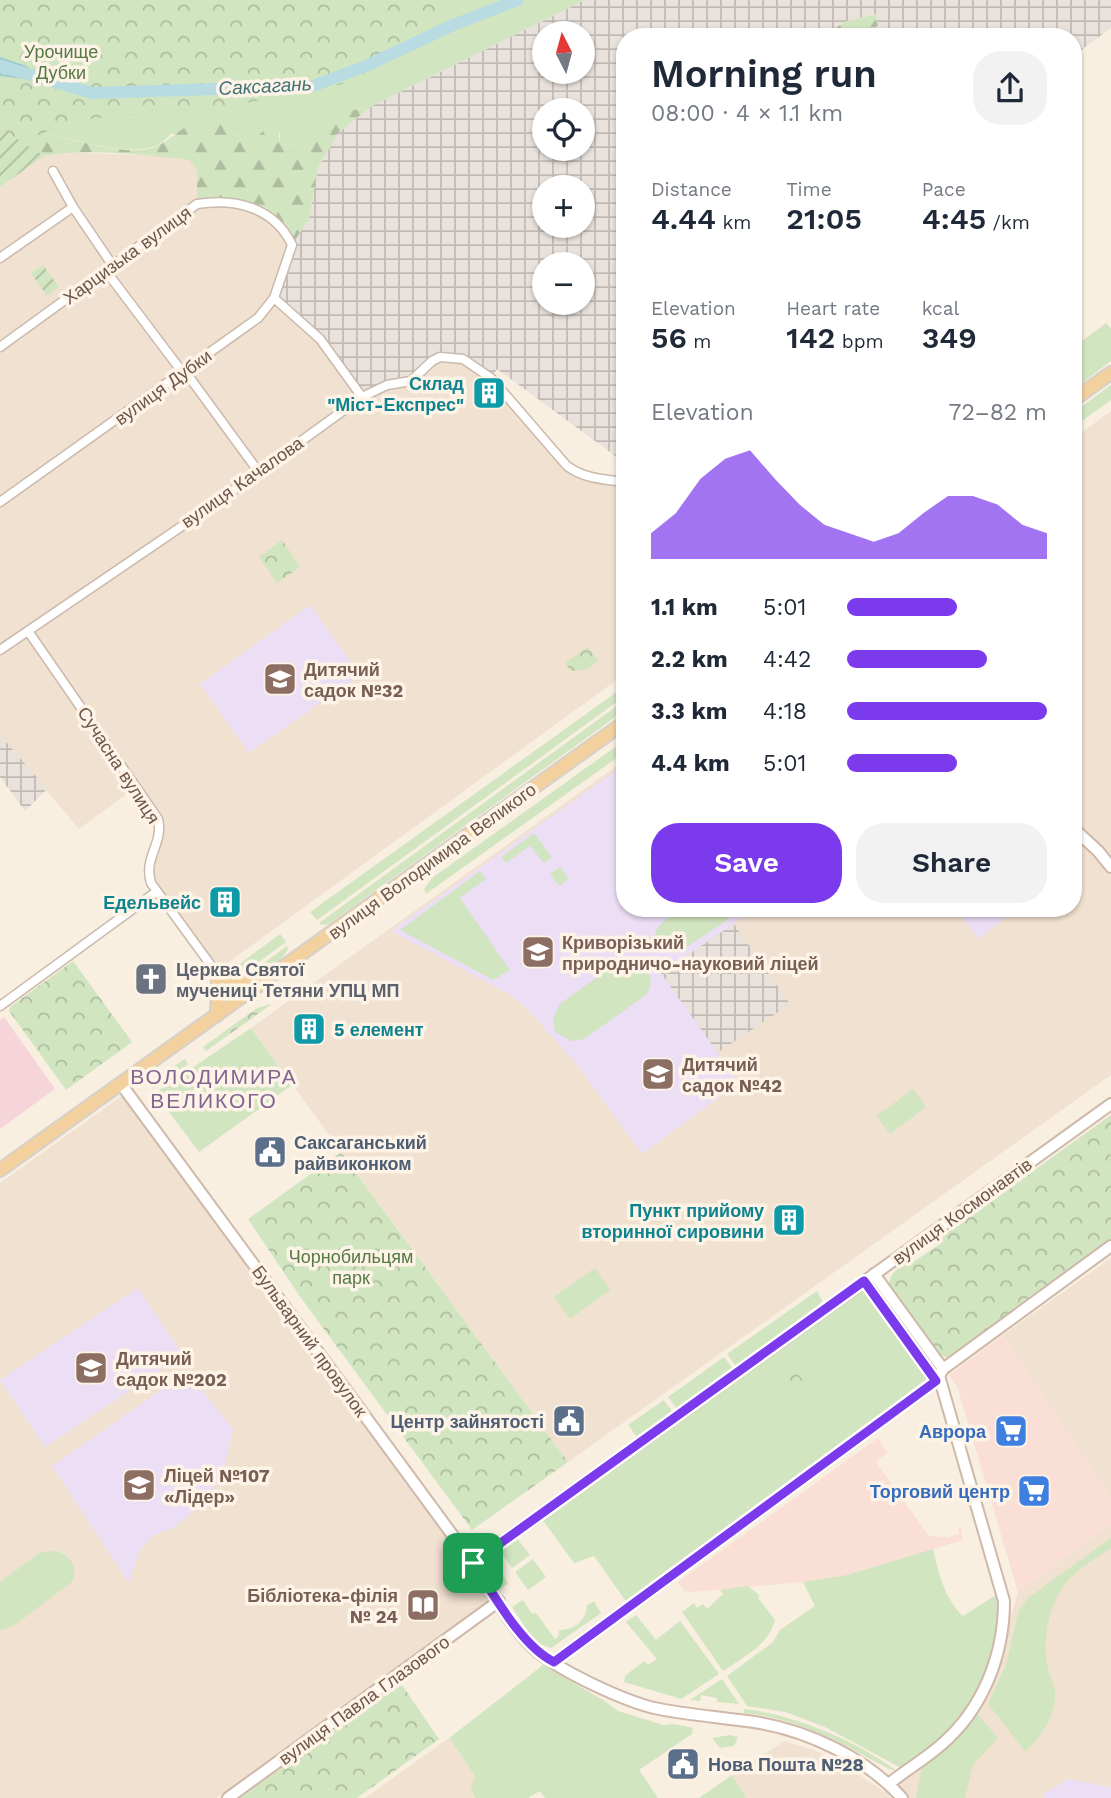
<!DOCTYPE html>
<html lang="en">
<head>
<meta charset="utf-8">
<style>
	body { margin:0; font-family:"Work Sans",sans-serif; background:#f2f2f3; color:#1f2937; height:100vh; display:flex; flex-direction:column; font-size:26px; white-space:nowrap }
	* { box-sizing:border-box; margin:0 }
	p { font-size:23px; color:#747a83 }
	.icon { flex:none; width:38px; height:38px; fill:none; stroke:currentColor; stroke-width:2; stroke-linecap:round; stroke-linejoin:round }
	.map { position:relative; flex:1; overflow:hidden }
	.sheet { position:absolute; left:616px; top:28px; width:466px; height:889px; display:flex; flex-direction:column; background:#fff; border-radius:28px; box-shadow:0 2px 5px #0004 }
	.sheet>* { flex:none }
	.needle { width:46px; rotate:354deg }
	.buttons { position:absolute; left:532px; top:21px; display:grid; gap:14px }
	.buttons a { display:grid; place-items:center; width:63px; height:63px; border-radius:50%; background:#fff; box-shadow:0 2px 5px #0004; font-size:35px }
	.pin { position:absolute; display:grid; place-items:center; width:60px; height:60px; color:#fff; margin:-30px; border-radius:14px; box-shadow:0 4px 10px #0006 }
	.round { display:grid; place-items:center; flex:none; width:74px; height:74px; border-radius:28px; background:#f2f2f3 }
	.summary { display:flex; align-items:center; justify-content:space-between; height:119px; padding:0 35px }
	h1 { font-size:38px; font-weight:600; line-height:52px }
	.figures { display:grid; grid-template-columns:repeat(3,1fr); gap:10px; height:119px; padding:7px 35px }
	.figures div { display:grid; align-content:center }
	.figures b { font-size:30px; font-weight:600 }
	.figures small { font-size:19px; font-weight:400 }
	.figures p { font-size:19px }
	.chart { height:196px; padding:14px 35px }
	.chart p { display:flex; justify-content:space-between }
	.chart svg { width:100%; height:126px; margin-top:7px; fill:#7c3aed; opacity:.7 }
	.cta { display:flex; gap:14px; margin-top:auto; padding:14px 35px }
	.cta a { flex:1; height:80px; border-radius:28px; background:#7c3aed; color:#fff; font-size:28px; font-weight:600; line-height:80px; text-align:center }
	.cta a+a { background:#f2f2f3; color:#1f2937 }
	ul { padding:0 35px; list-style:none; font-size:23px }
	li { display:grid; grid-template-columns:112px 84px 1fr; align-items:center; height:52px }
	li i { height:18px; border-radius:9px; background:#7c3aed }
	.map>svg:first-child { display:block }
	.residential { fill:#f0e1d0 }
	.commercial { fill:#f9dfd5 }
	.industrial { fill:url(#industrial-grid); fill-rule:evenodd }
	.education { fill:#ecdef5 }
	.medical { fill:#f6d5da }
	.grass { fill:#d1e5c1 }
	.forest { fill:url(#forest-firs) }
	.park { fill:url(#park-crowns) }
	.garden { fill:url(#garden-furrows) }
	.water { fill:url(#water-ripples); stroke:#9fcbd1; stroke-width:2 }
	.lines { fill:none; stroke-linecap:round; stroke-linejoin:round }
	.river { stroke:#b8dce1; stroke-width:12 }
	.street-casing { stroke:#cbb9ac; stroke-width:11 }
	.secondary-casing { stroke:#ceb8a9; stroke-width:14 }
	.primary-casing { stroke:#d6d0cc; stroke-width:16 }
	.street { stroke:#fff; stroke-width:8 }
	.secondary { stroke:#fff; stroke-width:10 }
	.primary { stroke:#f3d19e; stroke-width:12 }
	.route-casing { stroke:#fff; stroke-width:14 }
	.route { stroke:#7c3aed; stroke-width:9 }
	.labels { text-anchor:middle; dominant-baseline:central; stroke-width:7; stroke-linejoin:round; paint-order:stroke }
	.park-label { font-size:18px; fill:#567946; stroke:#fdf3e6 }
	.street-label { font-size:18px; fill:#6e564a; stroke:#fdf3e6 }
	.culture-label { font-size:18px; font-weight:bold; fill:#0d838f; stroke:#fdf3e6; text-anchor:end }
	.education-label { font-size:18px; font-weight:bold; fill:#785e54; stroke:#fdf3e6; text-anchor:start }
	.worship-label { font-size:18px; font-weight:bold; fill:#5b616d; stroke:#fdf3e6; text-anchor:start }
	.service-label { font-size:18px; font-weight:bold; fill:#4e5e75; stroke:#fdf3e6; text-anchor:start }
	.shop-label { font-size:18px; font-weight:bold; fill:#366cbe; stroke:#fdf3e6; text-anchor:end }
	.water-label { font-size:19px; font-style:italic; fill:#437279; stroke:#fdf3e6 }
	.quarter-label { font-size:21px; letter-spacing:2px; fill:#816691; stroke:#fdf3e6 }
</style>
</head>
<body>
<div class="map">
<svg width="1111" height="1798" viewBox="0 0 1111 1798">
	<defs>
		<pattern id="industrial-grid" width="8" height="8" patternUnits="userSpaceOnUse" patternTransform="scale(1.75)"><rect width="8" height="8" fill="#e8e1dc"/><path d="M0 4h8M4 0v8" fill="none" stroke="#c0b9b4"/></pattern>
		<pattern id="forest-firs" width="22" height="20" patternUnits="userSpaceOnUse" patternTransform="scale(1.75)"><rect width="22" height="20" fill="#d1e5c1"/><path d="M5 1l3.5 6h-7zM16 11l3.5 6h-7z" fill="#aebc9f"/></pattern>
		<pattern id="park-crowns" width="20" height="18" patternUnits="userSpaceOnUse" patternTransform="scale(1.75)"><rect width="20" height="18" fill="#d1e5c1"/><path d="M2 6a3 3 0 1 1 6 0M12 15a3 3 0 1 1 6 0" fill="none" stroke="#aebc9f"/></pattern>
		<pattern id="garden-furrows" width="10" height="10" patternUnits="userSpaceOnUse" patternTransform="scale(1.75)"><rect width="10" height="10" fill="#d1e5c1"/><path d="M-1 1l2-2M0 10L10 0M9 11l2-2" fill="none" stroke="#aebc9f"/></pattern>
		<pattern id="water-ripples" width="26" height="14" patternUnits="userSpaceOnUse" patternTransform="scale(1.75)"><rect width="26" height="14" fill="#b8dce1"/><path d="M2 4q2-2 4 0t4 0M15 11q2-2 4 0t4 0" fill="none" stroke="#9ab5b8"/></pattern>
	</defs>
	<rect width="100%" height="100%" fill="#f9efe1"/>
	<g class="residential">
		<path d="M67 152 158 156 189 160 197 170V203L211 202 260 211 440 357 474 365 577 473 625 482V674L215 972 148 874 160 829 136 787 79 829 0 735V187L44 156Z"/>
		<path d="M1111 411V859L1073 823V439Z"/>
		<path d="M625 760V908H1073V836L1082 843 1111 876V1075L568 1462 251 1028Z"/>
		<path d="M123 1095 492 1601 216 1798H0V1183Z"/>
		<path d="M1111 1258V1497L1003 1335Z"/>
		<path d="M1111 1524V1798H902L890 1784 903 1773 1002 1631 1013 1610 1018 1592Z"/>
		<path d="M449 1738 473 1773 475 1778 472 1786V1794L475 1798H365Z"/>
		<path d="M784 1741 814 1750 849 1768 885 1792 891 1798H744L745 1796 732 1775Z"/>
	</g>
	<g class="commercial">
		<path d="M1003 1335 1111 1497V1524L1018 1592 957 1386 949 1375Z"/>
		<path d="M878 1438 887 1453 876 1462 929 1536H936L937 1538 945 1536 946 1538 959 1534 958 1528H961L963 1540 847 1575 803 1582 694 1592 685 1591 678 1582Z"/>
	</g>
	<g class="industrial">
		<path d="M585 0H1111V28L1073 56V37H835V35L878 26 875 14 844 22 824 37H625V463L497 369 491 378 474 365 440 357 411 381 362 397 337 361 274 298 292 245 309 218 318 168 338 133 372 106ZM544 33H583V72H544ZM544 110H583V149H544ZM544 187H583V226H544ZM544 264H583V303H544Z"/>
		<path d="M0 735 47 789 25 811 0 777Z"/>
		<path d="M734 924 790 1004 717 1053 660 973Z"/>
	</g>
	<g class="education">
		<path d="M310 605 360 675 249 753 200 684Z"/>
		<path d="M625 764V908L755 909 661 973 739 1083 642 1154 577 1065 525 1006 507 993 391 931Z"/>
		<path d="M956 908H1019L978 939Z"/>
		<path d="M138 1288 183 1355 45 1447 0 1380Z"/>
		<path d="M187 1372 233 1429 224 1469 205 1502 175 1527 154 1535 139 1551 129 1583 52 1466Z"/>
		<path d="M1068 1779 1111 1787V1798H1043L1044 1793Z"/>
	</g>
	<path class="medical" d="M4 1017 55 1089 0 1129V1020Z"/>
	<g class="grass">
		<path d="M453 0H585L372 106C343 112 313 119 297 145L280 144V133L272 123 252 141 242 139 237 133 171 134C165 141 158 146 149 148 113 156 45 131 9 122Z"/>
		<path d="M1106 323 1111 329V361L1073 390V348Z"/>
		<path d="M1111 385V400L1079 423 1073 413Z"/>
		<path d="M625 686V696L317 920 310 912Z"/>
		<path d="M625 700V710L329 924 321 925 319 923Z"/>
		<path d="M625 740V752L426 894 424 889 432 878Z"/>
		<path d="M534 833 552 857 544 863 530 846 506 863 501 857Z"/>
		<path d="M560 867 569 879 559 886 550 874Z"/>
		<path d="M480 871 486 879 460 898 510 970 493 980 400 930Z"/>
		<path d="M684 908H730V914L726 921 681 951C671 954 658 953 654 941 654 923 671 917 684 908Z"/>
		<path d="M280 934 286 942 237 978 232 975 233 969Z"/>
		<path d="M287 946 288 949C281 963 257 979 242 979Z"/>
		<path d="M633 961C648 966 657 981 646 995L584 1039 571 1041 555 1032 553 1020 560 1004 618 962Z"/>
		<path d="M251 1028 292 1085 199 1152 155 1093Z"/>
		<path d="M913 1089 926 1107 890 1134 877 1116Z"/>
		<path d="M595 1268 610 1290 570 1319 554 1297Z"/>
		<path d="M864 1281 936 1381 630 1607 594 1556 574 1563 539 1515Z"/>
		<path d="M817 1291 822 1301 816 1311 737 1368 727 1354Z"/>
		<path d="M724 1357 734 1370 678 1410 668 1397Z"/>
		<path d="M664 1400 673 1413 638 1438 628 1425Z"/>
		<path d="M516 1537 530 1555 512 1568 499 1550Z"/>
		<path d="M1111 1538V1548C1094 1560 1072 1571 1061 1590 1048 1610 1043 1640 1047 1664 1048 1673 1053 1681 1055 1690 1057 1713 1042 1738 1025 1751L988 1704 1006 1665 1019 1610 1028 1598Z"/>
		<path d="M933 1549C939 1573 944 1598 963 1616L996 1595C1002 1654 985 1699 943 1741 931 1752 916 1760 903 1769L825 1727 785 1712 747 1706 727 1676 773 1642 780 1630 815 1606 803 1582 847 1575Z"/>
		<path d="M56 1551C71 1556 77 1566 73 1581L12 1627 0 1630V1582L41 1552Z"/>
		<path d="M488 1555 508 1583 498 1591 483 1569 482 1560Z"/>
		<path d="M533 1559 546 1577 528 1590 515 1572Z"/>
		<path d="M748 1586 760 1596 758 1598 775 1620C769 1645 743 1657 723 1671L682 1612 694 1603 697 1608 703 1604 707 1609 723 1594 720 1590Z"/>
		<path d="M523 1600 532 1614 536 1613 555 1639 558 1637 559 1630C575 1630 586 1621 587 1605L594 1601 601 1613 551 1648C532 1644 523 1622 512 1607Z"/>
		<path d="M636 1615 656 1640 680 1621 719 1674 681 1699 624 1682 625 1676 644 1661 648 1665 657 1659 626 1622Z"/>
		<path d="M543 1665 603 1700 618 1711 663 1725 674 1724 693 1728 692 1734 639 1770 658 1798H545L540 1791 528 1798H475L471 1790 475 1776 449 1738Z"/>
		<path d="M722 1679 739 1704 717 1702V1698L701 1695 700 1701 690 1700Z"/>
		<path d="M744 1709C793 1714 857 1741 897 1771L889 1769C842 1744 798 1718 744 1713Z"/>
		<path d="M977 1714 998 1738 973 1765 965 1798H916L922 1767 945 1750Z"/>
		<path d="M730 1735 738 1737 734 1746 720 1748 712 1738Z"/>
		<path d="M732 1775 746 1797 744 1798H699Z"/>
	</g>
	<g class="forest">
		<path d="M876 14 878 26 836 35 835 37H824L844 22Z"/>
		<path d="M372 106 338 133 318 168 309 219 292 245 288 236 249 206 197 204V170L189 160C142 155 90 148 44 156L1 129 9 122C43 131 120 158 152 148 175 140 180 122 209 122 233 121 232 137 252 141L272 123H278L280 144 297 145C315 117 341 113 372 106Z"/>
	</g>
	<g class="park">
		<path d="M0 0H453L375 78 235 105 77 120 0 150Z"/>
		<path d="M282 540 300 567 277 583 259 557Z"/>
		<path d="M588 647 598 661 586 670 571 671 565 663Z"/>
		<path d="M73 961 132 1042 66 1090 9 1011 10 1007Z"/>
		<path d="M272 1004 206 1051 203 1047 257 1008Z"/>
		<path d="M252 1058 272 1086 252 1101 231 1073Z"/>
		<path d="M185 1059 188 1064 153 1089 149 1083Z"/>
		<path d="M1111 1115V1243L951 1358 938 1355 889 1287C889 1274 897 1269 907 1262L912 1263 937 1246 944 1235Z"/>
		<path d="M341 1152 568 1462 472 1530 301 1298 248 1219Z"/>
		<path d="M791 1363 803 1381 795 1387 783 1369Z"/>
		<path d="M400 1682 439 1739 357 1798H240Z"/>
	</g>
	<g class="garden">
		<path d="M0 128 44 156 0 187Z"/>
		<path d="M43 265 59 287 47 296 31 273Z"/>
	</g>
	<path class="water" d="M0 58 26 67 35 75 25 78 0 75Z"/>
	<g class="lines">
		<path class="river" d="M0 66 92 93 313 86 366 66 453 25 518 0"/>
		<defs>
			<g id="street">
				<path d="M53 171 73 207"/>
				<path d="M0 258 73 207 113 266"/>
				<path d="M106 271 183 373 187 374 258 471"/>
				<path d="M274 298 320 339 362 397"/>
				<path d="M0 347 197 204C235 198 274 207 292 245L274 298 258 318 0 502"/>
				<path d="M28 631 158 819C164 844 143 857 151 883L218 975"/>
				<path d="M0 650 213 505 362 397 387 385 411 381 432 361 440 357 463 359 491 378 567 466C585 479 603 479 625 482"/>
				<path d="M0 1006 156 892"/>
			</g>
			<g id="secondary">
				<path d="M1073 828 1098 851 1111 867"/>
				<path d="M121 1084 473 1563C492 1591 513 1632 539 1653 565 1673 622 1700 654 1708 687 1715 721 1717 754 1722 807 1730 866 1758 902 1798"/>
				<path d="M874 1274 943 1369"/>
				<path d="M864 1281 936 1381"/>
				<path d="M473 1563 1111 1104"/>
				<path d="M554 1662 936 1381 943 1369 1111 1246"/>
				<path d="M890 1783C906 1770 925 1759 941 1745 983 1709 1004 1655 1004 1601L939 1376"/>
				<path d="M228 1798 499 1601"/>
			</g>
			<g id="primary">
				<path d="M1073 400 1111 373"/>
				<path d="M217 1015 218 975 258 986"/>
				<path d="M0 1170 625 722"/>
			</g>
		</defs>
		<use href="#street" class="street-casing"/>
		<use href="#secondary" class="secondary-casing"/>
		<use href="#primary" class="primary-casing"/>
		<use href="#street" class="street"/>
		<use href="#secondary" class="secondary"/>
		<use href="#primary" class="primary"/>
	</g>
	<g class="lines">
		<defs>
			<path id="route" d="M864 1281 936 1381 554 1662C521 1646 493 1593 473 1563Z"/>
		</defs>
		<use href="#route" class="route-casing"/>
		<use href="#route" class="route"/>
	</g>
	<defs>
		<symbol id="building-square" viewBox="-11 -11 22 22"><rect x="-9" y="-9" width="18" height="18" rx="4" fill="#0f9aa8" stroke="#fdf3e6"/><path d="M-4-6H4V6H1V3H-1V6H-4ZM-2.5-4.3h1.7v1.8h-1.7ZM.8-4.3h1.7v1.8H.8ZM-2.5-1h1.7V.8h-1.7ZM.8-1h1.7V.8H.8Z" fill="#fff"/></symbol>
		<symbol id="school-square" viewBox="-11 -11 22 22"><rect x="-9" y="-9" width="18" height="18" rx="4" fill="#8d6e63" stroke="#fdf3e6"/><path d="M0-5L7-2L0 1L-7-2ZM-4 1L0 2.5L4 1V4Q0 6-4 4Z" fill="#fff"/></symbol>
		<symbol id="church-square" viewBox="-11 -11 22 22"><rect x="-9" y="-9" width="18" height="18" rx="4" fill="#6b7280" stroke="#fdf3e6"/><path d="M-1.2-6h2.4v3.5h3.3v2.4h-3.3V6h-2.4V-.1h-3.3v-2.4h3.3Z" fill="#fff"/></symbol>
		<symbol id="civic-square" viewBox="-11 -11 22 22"><rect x="-9" y="-9" width="18" height="18" rx="4" fill="#5c6f8a" stroke="#fdf3e6"/><path d="M-.6-6.5H3V-4.5H.6V-3L4-1V1h2V6H-6V1h2V-1L-.6-3ZM-1.2 2.5V6h2.4V2.5Z" fill="#fff"/></symbol>
		<symbol id="supermarket-square" viewBox="-11 -11 22 22"><rect x="-9" y="-9" width="18" height="18" rx="4" fill="#3f7fe0" stroke="#fdf3e6"/><path d="M-6-5.5h2.5l.6 2H6L4.5 2H-2.5L-4.4-4H-6ZM-1.5 3.2a1.3 1.3 0 1 0 .1 0ZM3 3.2a1.3 1.3 0 1 0 .1 0Z" fill="#fff"/></symbol>
		<symbol id="library-square" viewBox="-11 -11 22 22"><rect x="-9" y="-9" width="18" height="18" rx="4" fill="#8d6e63" stroke="#fdf3e6"/><path d="M-6-4Q-3-5.5-.7-3.5V5Q-3 3-6 4ZM6-4Q3-5.5 .7-3.5V5Q3 3 6 4Z" fill="#fff"/></symbol>
	</defs>
	<g fill-rule="evenodd">
		<use href="#building-square" x="470" y="374" width="38" height="38"/>
		<use href="#school-square" x="261" y="660" width="38" height="38"/>
		<use href="#building-square" x="206" y="883" width="38" height="38"/>
		<use href="#school-square" x="519" y="933" width="38" height="38"/>
		<use href="#church-square" x="132" y="960" width="38" height="38"/>
		<use href="#building-square" x="290" y="1010" width="38" height="38"/>
		<use href="#school-square" x="639" y="1055" width="38" height="38"/>
		<use href="#civic-square" x="251" y="1133" width="38" height="38"/>
		<use href="#building-square" x="770" y="1201" width="38" height="38"/>
		<use href="#school-square" x="72" y="1349" width="38" height="38"/>
		<use href="#civic-square" x="550" y="1402" width="38" height="38"/>
		<use href="#supermarket-square" x="992" y="1412" width="38" height="38"/>
		<use href="#school-square" x="120" y="1466" width="38" height="38"/>
		<use href="#supermarket-square" x="1015" y="1472" width="38" height="38"/>
		<use href="#library-square" x="404" y="1586" width="38" height="38"/>
		<use href="#civic-square" x="664" y="1745" width="38" height="38"/>
	</g>
	<g class="labels">
		<g class="park-label">
			<text x="61" y="51">Урочище<tspan x="61" dy="21">Дубки</tspan></text>
			<text x="351" y="1256">Чорнобильцям<tspan x="351" dy="21">парк</tspan></text>
		</g>
		<g class="street-label">
			<text transform="translate(127 255) rotate(-36)">Харцизька вулиця</text>
			<text transform="translate(163 387) rotate(-36)">вулиця Дубки</text>
			<text transform="translate(242 482) rotate(-35)">вулиця Качалова</text>
			<text transform="translate(119 765) rotate(57)">Сучасна вулиця</text>
			<text transform="translate(432 861) rotate(-36)">вулиця Володимира Великого</text>
			<text transform="translate(962 1211) rotate(-36)">вулиця Космонавтів</text>
			<text transform="translate(310 1341) rotate(54)">Бульварний провулок</text>
			<text transform="translate(364 1700) rotate(-36)">вулиця Павла Глазового</text>
		</g>
		<g class="culture-label">
			<text x="464" y="383">Склад<tspan x="464" dy="21">"Міст-Експрес"</tspan></text>
			<text x="201" y="902">Едельвейс</text>
			<text x="334" y="1029" text-anchor="start">5 елемент</text>
			<text x="764" y="1210">Пункт прийому<tspan x="764" dy="21">вторинної сировини</tspan></text>
		</g>
		<g class="education-label">
			<text x="304" y="669">Дитячий<tspan x="304" dy="21">садок №32</tspan></text>
			<text x="562" y="942">Криворізький<tspan x="562" dy="21">природничо-науковий ліцей</tspan></text>
			<text x="682" y="1064">Дитячий<tspan x="682" dy="21">садок №42</tspan></text>
			<text x="116" y="1358">Дитячий<tspan x="116" dy="21">садок №202</tspan></text>
			<text x="164" y="1475">Ліцей №107<tspan x="164" dy="21">«Лідер»</tspan></text>
			<text x="398" y="1595" text-anchor="end">Бібліотека-філія<tspan x="398" dy="21">№ 24</tspan></text>
		</g>
		<g class="worship-label">
			<text x="176" y="969">Церква Святої<tspan x="176" dy="21">мучениці Тетяни УПЦ МП</tspan></text>
		</g>
		<g class="service-label">
			<text x="294" y="1142">Саксаганський<tspan x="294" dy="21">райвиконком</tspan></text>
			<text x="544" y="1421" text-anchor="end">Центр зайнятості</text>
			<text x="708" y="1764">Нова Пошта №28</text>
		</g>
		<g class="shop-label">
			<text x="986" y="1431">Аврора</text>
			<text x="1010" y="1491">Торговий центр</text>
		</g>
		<g class="water-label">
			<text transform="translate(265 86) rotate(-3)">Саксагань</text>
		</g>
		<g class="quarter-label">
			<text x="214" y="1076">ВОЛОДИМИРА<tspan x="214" dy="24">ВЕЛИКОГО</tspan></text>
		</g>
	</g>
</svg>
<div class="buttons">
<a><svg class="needle" viewBox="-14 -14 28 28"><path d="M0-13l5 13h-10z" fill="#e53935"/><path d="M0 13l5-13h-10z" fill="#747a83"/></svg></a>
<a><svg class="icon" aria-label="locate" viewBox="0 0 24 24"><circle cx="12" cy="12" r="6"/><path d="M12 2v4M12 18v4M2 12h4M18 12h4"/></svg></a>
<a>+</a>
<a>−</a>
</div>
<div class="pin" style="left:473px;top:1563px;background:#1e9e55"><svg class="icon" aria-label="arrive" viewBox="0 0 24 24"><path d="M6 21V4h12l-3 4 3 4H6"/></svg></div>
<section class="sheet">
<div class="summary"><div><h1>Morning run</h1><p>08:00 · 4 × 1.1 km</p></div><a class="round"><svg class="icon" aria-label="share" viewBox="0 0 24 24"><path d="M12 15V3M7 8l5-5 5 5M5 13v7h14v-7"/></svg></a></div>
<div class="figures">
<div><p>Distance</p><b>4.44<small> km</small></b></div>
<div><p>Time</p><b>21:05</b></div>
<div><p>Pace</p><b>4:45<small> /km</small></b></div>
</div>
<div class="figures">
<div><p>Elevation</p><b>56<small> m</small></b></div>
<div><p>Heart rate</p><b>142<small> bpm</small></b></div>
<div><p>kcal</p><b>349</b></div>
</div>
<div class="chart"><p><span>Elevation</span>72–82 m</p>
<svg viewBox="0 0 160 44" preserveAspectRatio="none"><path d="M0 44V35L10 28L20 16L30 9L40 6L50 16L60 25L70 32L80 35L90 38L100 35L110 28L120 22L130 22L140 25L150 32L160 35V44z"/></svg>
</div>
<ul>
<li><b>1.1 km</b>5:01<i style="width:55%"></i></li>
<li><b>2.2 km</b>4:42<i style="width:70%"></i></li>
<li><b>3.3 km</b>4:18<i style="width:100%"></i></li>
<li><b>4.4 km</b>5:01<i style="width:55%"></i></li>
</ul>
<div class="cta"><a>Save</a><a>Share</a></div>
</section>
</div>
</body>
</html>
